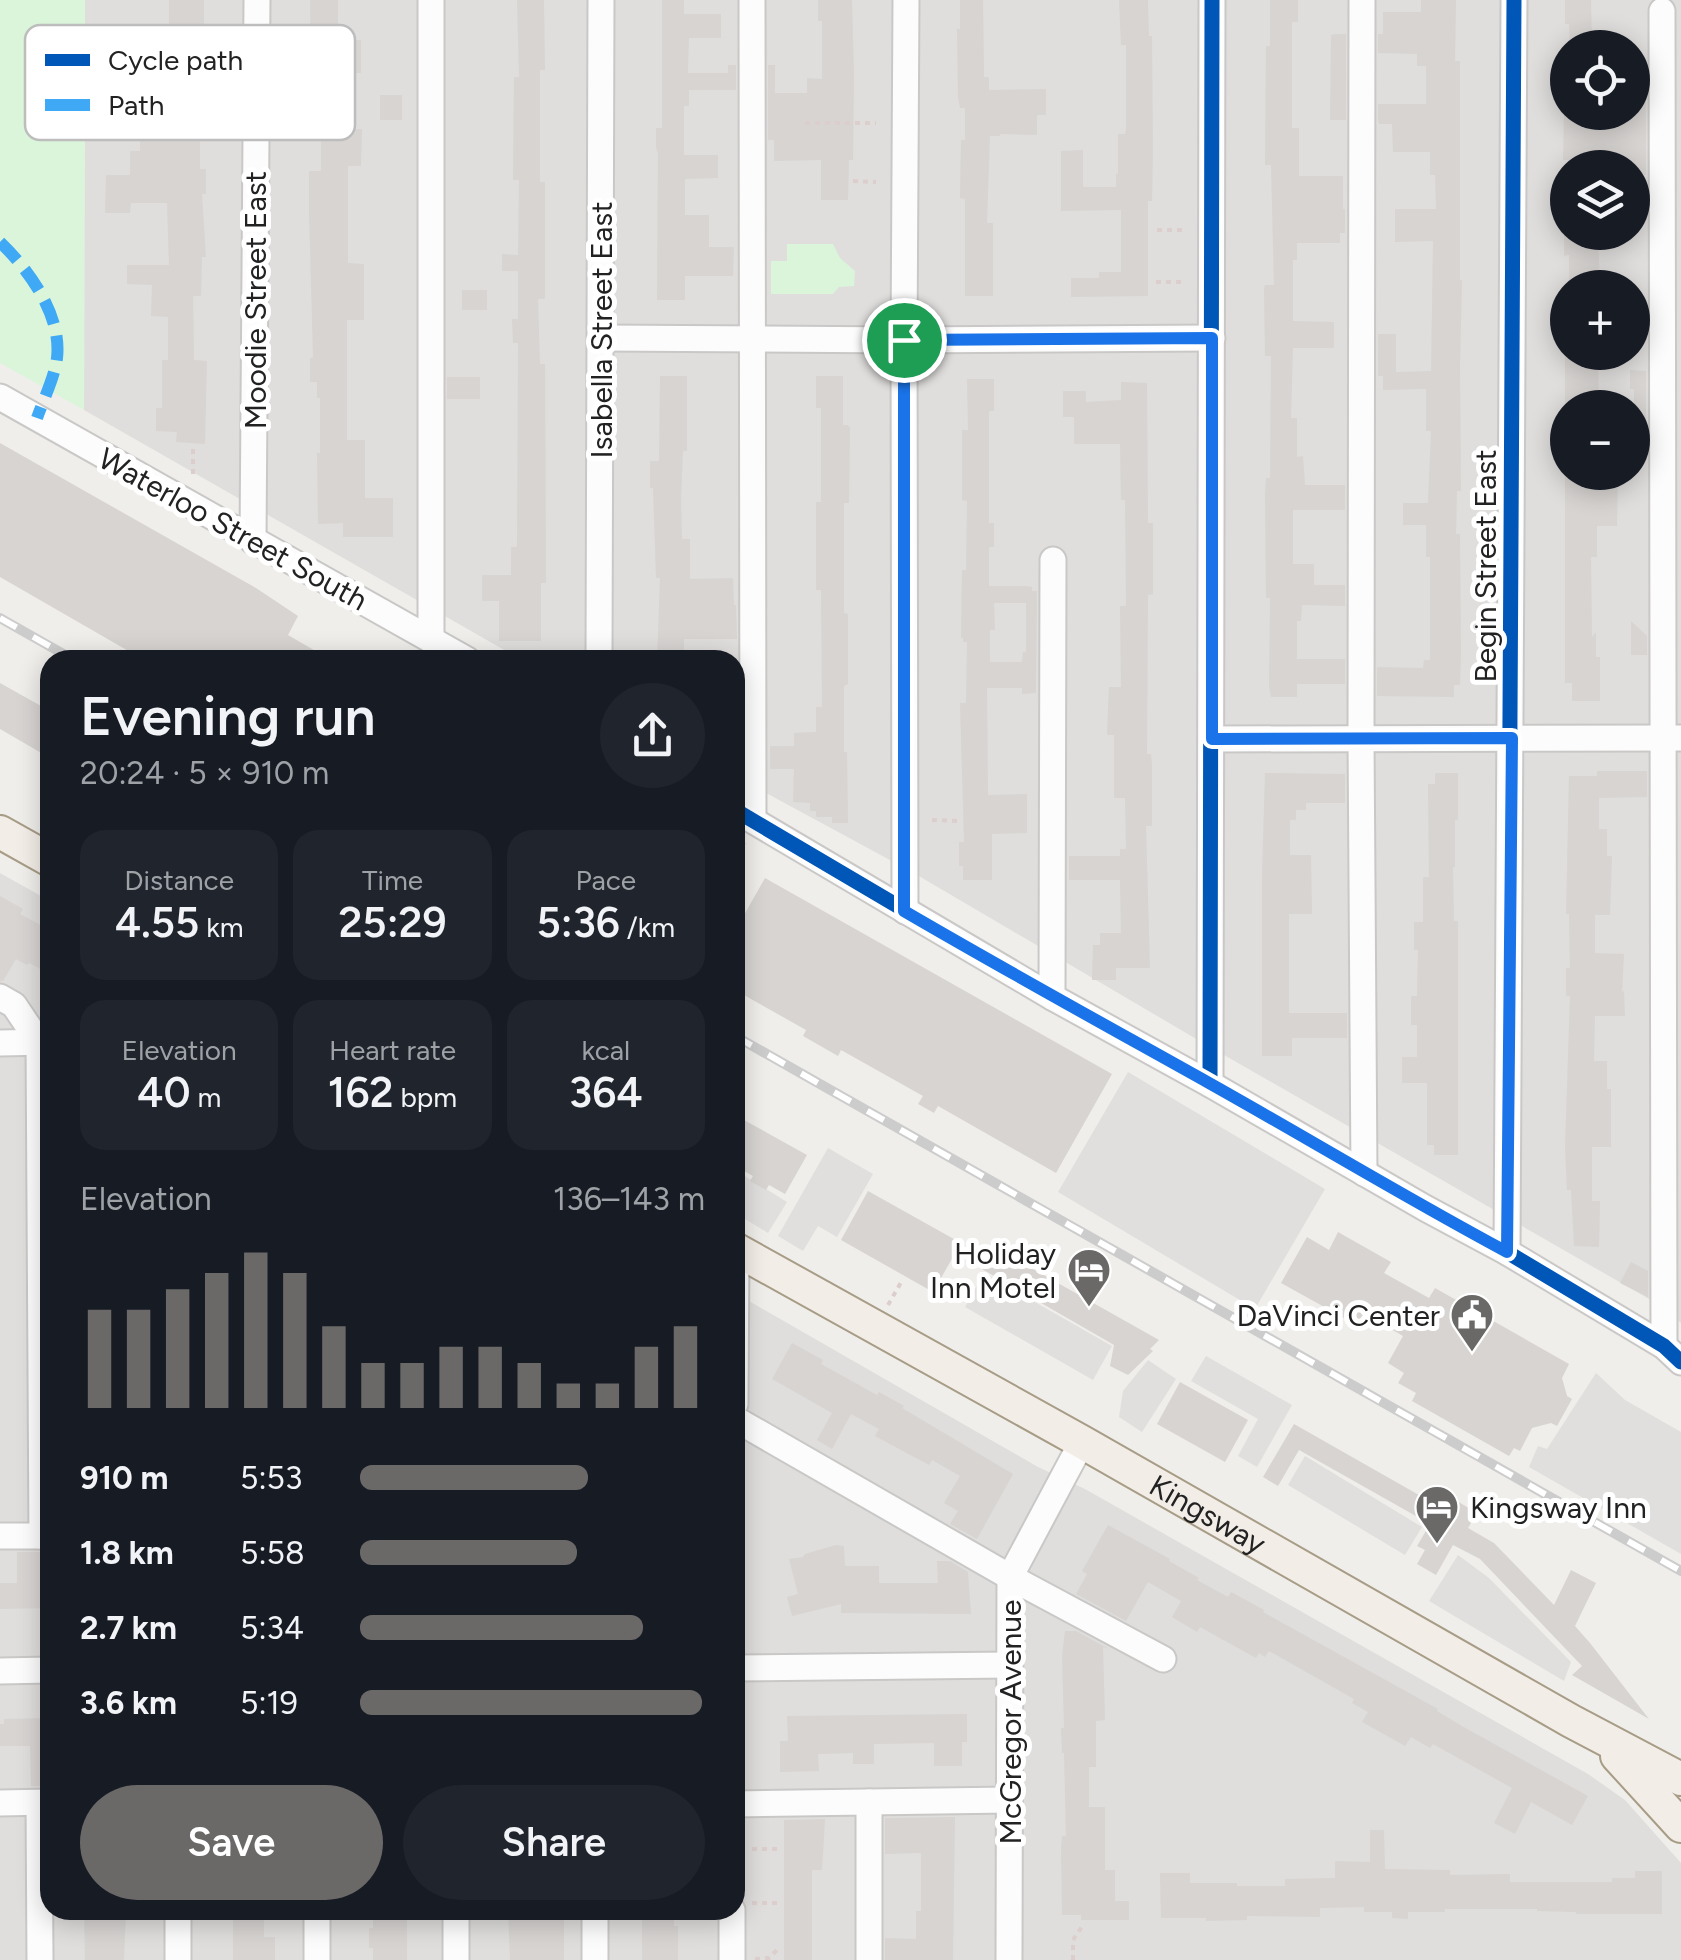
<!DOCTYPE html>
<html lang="en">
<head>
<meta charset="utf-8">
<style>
	body { margin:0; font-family:Figtree,sans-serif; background:#20242c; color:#f1f3f6; height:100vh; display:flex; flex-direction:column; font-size:38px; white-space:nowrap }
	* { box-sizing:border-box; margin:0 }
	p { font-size:32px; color:#9ea1a6 }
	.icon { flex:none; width:55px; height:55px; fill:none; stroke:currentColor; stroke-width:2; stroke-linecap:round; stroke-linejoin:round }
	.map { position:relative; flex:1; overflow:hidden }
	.sheet { position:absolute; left:40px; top:650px; width:705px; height:1270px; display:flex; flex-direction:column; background:#171b24; border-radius:30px; box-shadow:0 5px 25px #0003 }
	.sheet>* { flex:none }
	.fabs { position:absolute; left:1550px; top:30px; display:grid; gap:20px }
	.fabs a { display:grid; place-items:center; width:100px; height:100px; border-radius:50%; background:#171b24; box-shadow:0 5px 25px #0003; font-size:50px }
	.pin { position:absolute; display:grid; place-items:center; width:85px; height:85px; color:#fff; margin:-42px; border:5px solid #fff; border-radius:50%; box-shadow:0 2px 10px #0007 }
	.round { display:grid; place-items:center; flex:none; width:105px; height:105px; border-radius:52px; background:#20242c }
	.head { display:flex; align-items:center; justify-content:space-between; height:170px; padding:0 40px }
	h1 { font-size:55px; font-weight:600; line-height:75px }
	.figures { display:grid; grid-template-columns:repeat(3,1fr); gap:15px; height:170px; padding:10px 40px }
	.figures div { display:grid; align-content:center; border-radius:25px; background:#20242c; text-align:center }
	.figures b { font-size:42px; font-weight:600 }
	.figures small { font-size:28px; font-weight:400 }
	.figures p { font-size:28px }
	.chart { height:280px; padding:20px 40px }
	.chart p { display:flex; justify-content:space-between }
	.chart svg { width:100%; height:180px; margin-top:10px; stroke:#6a6968; stroke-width:6 }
	.cta { display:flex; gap:20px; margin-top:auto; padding:20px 40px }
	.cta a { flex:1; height:115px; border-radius:60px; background:#6a6968; color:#fff; font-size:40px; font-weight:600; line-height:115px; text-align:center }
	.cta a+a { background:#20242c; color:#f1f3f6 }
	ul { padding:0 40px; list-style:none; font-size:32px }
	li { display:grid; grid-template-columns:160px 120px 1fr; align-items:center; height:75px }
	li i { height:25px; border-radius:12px; background:#6a6968 }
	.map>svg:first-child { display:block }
	.residential { fill:#dfdedc; fill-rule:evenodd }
	.park { fill:#daf5da }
	.parking { fill:#e0dfde }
	.building { fill:#d7d4d2; fill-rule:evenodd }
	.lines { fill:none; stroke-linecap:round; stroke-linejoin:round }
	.minor-casing { stroke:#c9c8c7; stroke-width:29 }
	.major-casing { stroke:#a79c86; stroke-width:36 }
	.path { stroke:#dccecd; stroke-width:4; stroke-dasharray:5 5; stroke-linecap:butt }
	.minor { stroke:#fdfcfc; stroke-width:25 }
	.major { stroke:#f3ede7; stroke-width:32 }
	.rail-casing { stroke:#ccc; stroke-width:10 }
	.rail { stroke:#fff; stroke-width:6; stroke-dasharray:19; stroke-linecap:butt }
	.quiet { stroke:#3fa9f5; stroke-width:12; stroke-dasharray:25 12; stroke-linecap:butt }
	.cycleway-casing { stroke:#fff; stroke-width:21 }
	.cycleway { stroke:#0057b8; stroke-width:15 }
	.route-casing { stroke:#fff; stroke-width:20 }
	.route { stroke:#1a73e8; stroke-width:12 }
	.labels { text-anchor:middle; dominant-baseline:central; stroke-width:10; stroke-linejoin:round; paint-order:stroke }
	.street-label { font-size:30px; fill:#222; stroke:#fff }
	.poi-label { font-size:30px; fill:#222; stroke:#fff; text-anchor:end }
	.key { fill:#fff; stroke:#bdbdbd; stroke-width:2.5 }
	.key-label { font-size:28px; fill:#222 }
</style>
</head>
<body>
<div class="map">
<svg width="1681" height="1960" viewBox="0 0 1681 1960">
	<rect width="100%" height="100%" fill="#f0eeeb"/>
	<g class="residential">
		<path d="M85 0H1681V1323L1656 1303 1198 1040 912 872 735 776V660H522L84 410ZM1568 48H1632V112H1568ZM1568 168H1632V232H1568ZM1568 288H1632V352H1568ZM1568 408H1632V472H1568Z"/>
		<path d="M0 873 50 901V1910H735V1293L1038 1467 1085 1489 1588 1774 1625 1800 1681 1863V1960H0Z"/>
	</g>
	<g class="park">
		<path d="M0 0H85L84 410 0 363Z"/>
		<path d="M787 244H833L840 258 855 271 854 286 839 287 833 294H771V261H787Z"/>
	</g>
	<g class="parking">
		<path d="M1128 1072 1325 1189 1255 1309 1058 1192Z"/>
		<path d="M828 1148 873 1174 837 1237 818 1226 803 1251 778 1236Z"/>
		<path d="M735 1170 787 1202 768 1233 735 1213Z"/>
		<path d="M984 1273 1112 1346 1093 1380 965 1307Z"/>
		<path d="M1206 1356 1292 1405 1257 1467 1238 1456 1258 1419 1191 1381Z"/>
		<path d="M1148 1360 1176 1379 1142 1432 1119 1417 1123 1391Z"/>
		<path d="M1596 1373 1625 1400 1681 1432V1554L1529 1467 1538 1446 1547 1449Z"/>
		<path d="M1305 1456 1422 1527 1405 1555 1288 1485Z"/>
		<path d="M1458 1555 1489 1578 1571 1662 1564 1681 1429 1601Z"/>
	</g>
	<g class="building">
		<path d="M169 0H204V75H202V120H200V169H206V194H202L206 257H202L201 296H193L194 360 207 361 205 444 176 442 177 432 156 431V408H162V360H168V317L151 316 152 285 127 284V265H169L167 203H131L130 213H105L106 175H130V151H140V129H166L165 96H170L171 81 172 27H169Z"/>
		<path d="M310 0H338V34H344V40H361V73H347L348 129H362L361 166H348V263L364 264V320H347V440H365V498H393V537H343V523L318 524 317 453H320V398H317V382H310V358H313L309 212V171H321V118H319V108H316L315 73H311Z"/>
		<path d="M517 0H544L545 70H540V182H545V299H538L540 364H545L546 583H541V641H499V601H482V575H511V547H517L518 343H513L512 319H518V271H502V254L518 255 519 180H513L514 77H519Z"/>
		<path d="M662 0H684V14H721V38H689L688 73H728V65H736V90H689V106H684V155H718V178L685 179V215H709V247H734L733 276H685V300H657L658 154 656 147V128H662Z"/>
		<path d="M818 0H852L854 75 853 160H849L848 200H821V160L774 161V140H768V65H775V93H807V78L822 79V21H818Z"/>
		<path d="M960 0H983L984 77H989V90L1046 89V115H1037V135L1000 134V136H990L987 223H993V296H965V199L960 198 961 140H965V108H960L958 98 957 29H960Z"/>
		<path d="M1119 0H1148L1149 36H1152L1153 152 1152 201H1148V296L1071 297V278H1099V272H1121V210L1061 211V151L1083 150V187H1116V174H1118V134H1125L1126 130V45H1121Z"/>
		<path d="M1270 0H1298V22H1292V128H1299V176H1343V209H1345V233H1340V243H1297V260H1293V321L1334 322V348H1293L1291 418H1297V457L1303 456 1305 485H1345V510H1293V564H1314V585H1345V606L1302 605 1301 621H1297V659H1345V684H1297V697H1271L1269 686 1270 598H1266L1265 493 1266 478H1270L1271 356H1265L1264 288 1265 285H1274L1271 165H1265L1266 46H1270Z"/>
		<path d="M1421 0H1456L1455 61H1460V280H1462L1460 367 1461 491H1457L1456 534H1460L1461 655 1460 685H1454V697L1377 696V667L1423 668 1424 660H1430V557H1426V525H1403V503H1428L1431 431H1426V389L1383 390V376H1378V334H1396V372L1431 371 1433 241 1395 242V209H1436L1435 175H1430V152H1393L1392 124H1379L1378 119V104H1426V66H1417V54L1378 53V34H1383V12H1421Z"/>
		<path d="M1565 0H1591L1592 48H1570L1569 24H1565Z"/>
		<path d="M1336 34H1346V120H1330L1331 35Z"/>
		<rect x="380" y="95" width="22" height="25"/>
		<path d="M1632 101H1646V175H1632V168H1571V160H1563L1564 112H1632Z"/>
		<path d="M1564 232H1598L1600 288H1569V255L1564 256Z"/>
		<rect x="462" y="290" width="25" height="20"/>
		<path d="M1565 352H1598L1599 403H1594V408H1565Z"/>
		<path d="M1630 370 1646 371V436H1634V389H1630Z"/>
		<path d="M660 376H687V451H683L681 500 682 539H690V579L733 578 734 605H736L737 639H684V660H657L660 578H656L653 488H650V461H659Z"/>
		<path d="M816 376H843V425H848L850 428 849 503H844V613L848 614V684L844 686V752H847L848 823H832V817H816V811H810V803L793 802 794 769H770V746H794V733L816 732V707H822L821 590H816V502H821V408H816Z"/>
		<rect x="447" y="377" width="33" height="22"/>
		<path d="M967 379H994V411H989V523H994V547H989V586H1026L1032 587V591H1037L1036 693 1022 694V688H987L988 795 1027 794V833L992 834V880H963V866H959V842H964L960 703H966L967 642H963V638H961L962 570H966L967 501 962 500V430H968ZM994 603H1026V652H1023L1022 662H990V630H995Z"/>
		<path d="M1121 382 1147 383 1148 523H1153V594L1148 595 1147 754H1151L1152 764V826H1146L1150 968H1116V980H1092L1093 945H1100V933H1121L1120 880H1069V856H1120V849H1126L1125 798H1114V735H1107L1109 687H1121L1120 606H1126L1125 500H1121L1120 444H1074V417H1063V391H1086V402L1121 400Z"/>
		<path d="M0 443 256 588 298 616 288 635 331 660H144L0 577Z"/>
		<path d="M1565 472H1599V476L1618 477 1617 526H1597V557H1591L1592 637 1596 632V657H1600V701H1572V683H1565Z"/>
		<path d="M1631 621 1647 636V655H1631Z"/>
		<path d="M0 683 50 711V758L0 729Z"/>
		<path d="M1597 771H1647V797L1599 798V829H1607V856H1612L1610 915H1595V953L1624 954 1622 992 1624 991 1625 1016H1595L1594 1061H1607V1089H1611V1147H1592V1201H1600L1599 1247 1574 1246 1571 1190H1567L1565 1147 1570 996H1566V968H1570L1569 914H1566L1569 776H1597Z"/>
		<path d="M1265 773 1345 774V803H1306V810H1296V820H1290V855H1311L1312 914H1289V1013H1347V1038H1292V1056H1262V875Z"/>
		<path d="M1435 773H1458V820H1455V867H1453L1454 921H1458V1155H1434V1145H1427V1083H1402V1057H1417V1025H1411V996H1417L1418 950H1414V922H1423V877H1429L1428 784H1435Z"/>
		<path d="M765 878 1112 1074 1056 1173 938 1106 934 1113 918 1104 923 1096 841 1050 838 1056 803 1036 806 1030 735 990V931Z"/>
		<path d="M0 896 23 909 20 914 50 930V974L29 963 27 965 16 959 3 981H0Z"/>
		<path d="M744 1120 807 1155 785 1194 769 1185 766 1190 750 1181 753 1176 735 1166V1136Z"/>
		<path d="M868 1191 961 1243 933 1292 841 1240Z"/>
		<path d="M1338 1232 1391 1262 1384 1273 1429 1298 1435 1288 1569 1364 1562 1378 1567 1396 1572 1399 1557 1426 1551 1423 1532 1428 1520 1451 1514 1448 1509 1456 1412 1401 1416 1393 1398 1383 1404 1373 1388 1363 1403 1336 1370 1317 1364 1329 1281 1283 1307 1237 1329 1250Z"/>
		<path d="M1001 1251 1159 1340 1150 1349 1153 1351 1128 1375 1110 1366 1114 1345 982 1269Z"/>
		<path d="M1631 1262 1648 1271V1297L1620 1283Z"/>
		<path d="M792 1343 823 1360 821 1364 877 1395 879 1392 904 1406 902 1408 1013 1474 977 1539 950 1524 958 1511 944 1503 960 1476 932 1460 929 1465 875 1436 879 1429 851 1414 832 1449 817 1440 832 1413 772 1379Z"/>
		<path d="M1180 1382 1248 1420 1225 1462 1157 1424Z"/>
		<path d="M1294 1424 1426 1499 1427 1497 1446 1509 1452 1498 1477 1513 1468 1528 1494 1543 1554 1605 1571 1570 1596 1583 1575 1626 1590 1643 1649 1719 1572 1675 1582 1666 1480 1559 1453 1545 1436 1575 1417 1564 1425 1550 1417 1546 1430 1524 1299 1450 1278 1486 1263 1477Z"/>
		<path d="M1108 1525 1170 1559 1169 1561 1199 1578 1197 1580 1228 1597 1231 1592 1264 1610 1263 1612 1438 1709 1437 1711 1460 1725 1588 1796 1572 1825 1531 1802 1515 1834 1494 1823 1512 1788 1433 1744 1430 1748 1411 1737 1405 1746 1362 1722 1368 1712 1352 1703 1354 1699 1269 1651 1265 1657 1259 1653 1256 1658 1200 1627 1197 1632 1172 1617 1181 1601 1148 1582 1126 1621 1076 1594 1087 1574 1082 1571Z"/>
		<path d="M836 1545 844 1546 845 1566H879V1583H938L937 1561H950L968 1572 971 1614 841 1613V1604L792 1616 787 1597 798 1594 789 1559 803 1557 805 1554Z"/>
		<path d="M17 1552H41V1580H50V1608L0 1609V1583H17Z"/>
		<path d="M1065 1631H1076L1109 1649 1103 1647 1105 1720 1096 1721V1767H1089V1807H1105V1870H1115V1901H1129V1920H1081V1915H1062L1061 1849 1062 1836H1066L1064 1753H1062L1061 1728H1064L1062 1656Z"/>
		<path d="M967 1714V1742H962V1766H934V1743L874 1744V1764H853V1753L818 1754 819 1771 780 1772V1741H788L787 1716Z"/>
		<path d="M50 1718V1747H47L48 1786H31L30 1746H0V1724H4V1719Z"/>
		<path d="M955 1817 953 1960H885V1938L916 1939V1911H921V1853L885 1854V1818Z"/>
		<path d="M825 1819 822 1870H812V1960H784V1820Z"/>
		<path d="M1370 1830H1384L1385 1869 1450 1870V1875L1510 1874V1882H1612V1878H1635V1871H1662V1914H1576V1912L1537 1911V1909H1445V1912H1408V1919L1392 1918V1912H1364V1907L1320 1908V1917L1247 1916V1920L1206 1921V1918H1161L1160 1873H1190V1883H1237V1886H1285V1879L1335 1878V1861L1370 1862Z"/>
		<path d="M84 1910H103V1914L126 1913 124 1960H85Z"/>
		<path d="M233 1910H264V1937H275V1960H233Z"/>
		<path d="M373 1910H407V1960H373V1948H369V1928H373Z"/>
		<path d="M508 1910H564V1960H510Z"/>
		<path d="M642 1915H674V1926H678V1960H642Z"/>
	</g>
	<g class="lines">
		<defs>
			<g id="minor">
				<path d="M752 0 753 820"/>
				<path d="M1362 0 1361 738 1364 1173"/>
				<path d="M1662 11 1664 1346"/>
				<path d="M602 338 904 340 1212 338"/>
				<path d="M0 397 467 660"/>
				<path d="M253 541 257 0"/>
				<path d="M431 640V0"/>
				<path d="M599 660 601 0"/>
				<path d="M1212 739 1681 738"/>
				<path d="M735 810 1052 997 1210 1084 1425 1208 1507 1252 1664 1346 1681 1362"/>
				<path d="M905 911 904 340 906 0"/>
				<path d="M0 997 14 1005 39 1042 42 1536"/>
				<path d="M1052 997 1053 560"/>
				<path d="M0 1043 50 1042"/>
				<path d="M1210 1084 1212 0"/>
				<path d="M1507 1252 1514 0"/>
				<path d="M735 1404 736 1249"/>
				<path d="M735 1419 1010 1577 1163 1659"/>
				<path d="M0 1536H50"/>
				<path d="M735 1668 1009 1665"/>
				<path d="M0 1671 50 1670"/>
				<path d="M869 1802V1960"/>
				<path d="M0 1803 50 1802"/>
				<path d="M39 1803 40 1960"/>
				<path d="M735 1804 1009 1800"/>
				<path d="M178 1910V1960"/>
				<path d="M595 1910V1960"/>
				<path d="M732 1910V1960"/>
				<path d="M317 1960V1910"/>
				<path d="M456 1960V1910"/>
				<path d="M1009 1960 1010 1577 1082 1442"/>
			</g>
			<g id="major">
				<path d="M0 832 50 860"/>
				<path id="s1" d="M735 1249 1082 1442 1571 1721 1681 1779"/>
				<path d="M1617 1756 1681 1826"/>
			</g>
		</defs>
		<use href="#minor" class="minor-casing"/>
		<use href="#major" class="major-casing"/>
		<g class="path">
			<path d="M805 123H876"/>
			<path d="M853 181 876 182"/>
			<path d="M1157 230H1182"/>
			<path d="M1156 282H1182"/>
			<path d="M193 449V477"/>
			<path d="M932 820 960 821"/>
			<path d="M735 861 745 843"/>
			<path d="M888 1305 903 1279"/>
			<path d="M752 1849H777"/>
			<path d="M752 1903H777"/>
			<path d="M755 1959 769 1958 780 1947"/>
			<path d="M1073 1960V1940L1083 1925"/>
		</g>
		<use href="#minor" class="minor"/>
		<use href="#major" class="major"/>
		<defs>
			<g id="rail">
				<path d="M0 618 74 660"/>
				<path d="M735 1036 1681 1571"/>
			</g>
		</defs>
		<use href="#rail" class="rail-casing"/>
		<use href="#rail" class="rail"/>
		<path class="quiet" d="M0 242C29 270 62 315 57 358 55 376 43 401 37 418"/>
		<defs>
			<g id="cycleway">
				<path d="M735 810 1052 997 1210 1084 1425 1208 1507 1252 1664 1346 1681 1362"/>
				<path d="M1210 1084 1212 0"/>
				<path d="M1507 1252 1514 0"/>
			</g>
		</defs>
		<use href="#cycleway" class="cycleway-casing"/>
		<use href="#cycleway" class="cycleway"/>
	</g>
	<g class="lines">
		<defs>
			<path id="route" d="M1212 338V739L1512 738 1507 1252C1406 1198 1309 1139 1209 1083 1107 1026 1005 970 904 911V340Z"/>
		</defs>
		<use href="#route" class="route-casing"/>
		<use href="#route" class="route"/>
	</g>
	<defs>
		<symbol id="hotel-pin" viewBox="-11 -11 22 30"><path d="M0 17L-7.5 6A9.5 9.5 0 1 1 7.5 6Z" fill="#6a6968" stroke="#fff"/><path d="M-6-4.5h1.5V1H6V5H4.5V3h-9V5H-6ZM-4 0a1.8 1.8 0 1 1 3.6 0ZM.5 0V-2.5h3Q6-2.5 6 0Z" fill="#fff"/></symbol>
		<symbol id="civic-pin" viewBox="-11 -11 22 30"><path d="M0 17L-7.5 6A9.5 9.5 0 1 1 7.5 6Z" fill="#6a6968" stroke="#fff"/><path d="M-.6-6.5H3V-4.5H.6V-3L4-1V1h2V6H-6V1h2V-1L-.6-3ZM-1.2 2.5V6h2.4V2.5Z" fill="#fff"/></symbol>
	</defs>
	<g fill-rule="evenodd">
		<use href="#hotel-pin" x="1064" y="1245" width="50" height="68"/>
		<use href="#civic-pin" x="1447" y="1290" width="50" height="68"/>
		<use href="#hotel-pin" x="1412" y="1482" width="50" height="68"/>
	</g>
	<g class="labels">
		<g class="street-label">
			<text transform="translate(255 300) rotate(-90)">Moodie Street East</text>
			<text transform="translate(601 330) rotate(-90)">Isabella Street East</text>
			<text transform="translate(233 529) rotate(29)">Waterloo Street South</text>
			<text transform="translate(1485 566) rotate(-90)">Begin Street East</text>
			<text stroke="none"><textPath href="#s1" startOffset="542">Kingsway</textPath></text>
			<text transform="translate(1010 1722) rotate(-90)">McGregor Avenue</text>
		</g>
		<g class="poi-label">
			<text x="1056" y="1253">Holiday<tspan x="1056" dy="34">Inn Motel</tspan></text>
			<text x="1440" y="1315">DaVinci Center</text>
			<text x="1470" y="1507" text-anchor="start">Kingsway Inn</text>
		</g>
	</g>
	<rect x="25" y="25" width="330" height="115" rx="15" class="key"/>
	<rect x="45" y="54" width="45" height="12" fill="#0057b8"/>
	<rect x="45" y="99" width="45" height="12" fill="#3fa9f5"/>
	<g class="key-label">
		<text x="108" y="70">Cycle path</text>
		<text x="108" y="115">Path</text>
	</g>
</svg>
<div class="fabs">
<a><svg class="icon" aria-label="locate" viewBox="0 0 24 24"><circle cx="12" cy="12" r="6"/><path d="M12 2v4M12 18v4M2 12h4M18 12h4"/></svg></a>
<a><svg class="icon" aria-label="layers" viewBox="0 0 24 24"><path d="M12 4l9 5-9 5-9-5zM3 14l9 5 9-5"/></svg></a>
<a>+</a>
<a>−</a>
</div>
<div class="pin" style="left:904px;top:340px;background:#1e9e55"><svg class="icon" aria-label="arrive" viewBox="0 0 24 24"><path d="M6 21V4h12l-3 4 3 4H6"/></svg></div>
<section class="sheet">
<div class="head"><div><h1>Evening run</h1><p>20:24 · 5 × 910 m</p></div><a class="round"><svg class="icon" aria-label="share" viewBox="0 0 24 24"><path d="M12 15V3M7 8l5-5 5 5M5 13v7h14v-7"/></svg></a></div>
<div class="figures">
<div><p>Distance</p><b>4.55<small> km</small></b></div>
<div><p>Time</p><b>25:29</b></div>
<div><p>Pace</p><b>5:36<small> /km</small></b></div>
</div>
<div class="figures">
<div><p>Elevation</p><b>40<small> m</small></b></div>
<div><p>Heart rate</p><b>162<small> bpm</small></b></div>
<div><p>kcal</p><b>364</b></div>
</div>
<div class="chart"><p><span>Elevation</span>136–143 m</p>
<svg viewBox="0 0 160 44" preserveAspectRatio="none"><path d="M5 44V20M15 44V20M25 44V15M35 44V11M45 44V6M55 44V11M65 44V24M75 44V33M85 44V33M95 44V29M105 44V29M115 44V33M125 44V38M135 44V38M145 44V29M155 44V24"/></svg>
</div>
<ul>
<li><b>910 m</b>5:53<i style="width:66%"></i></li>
<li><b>1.8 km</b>5:58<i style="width:63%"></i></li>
<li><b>2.7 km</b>5:34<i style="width:82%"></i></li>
<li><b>3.6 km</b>5:19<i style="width:99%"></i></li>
</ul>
<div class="cta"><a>Save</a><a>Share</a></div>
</section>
</div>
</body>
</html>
